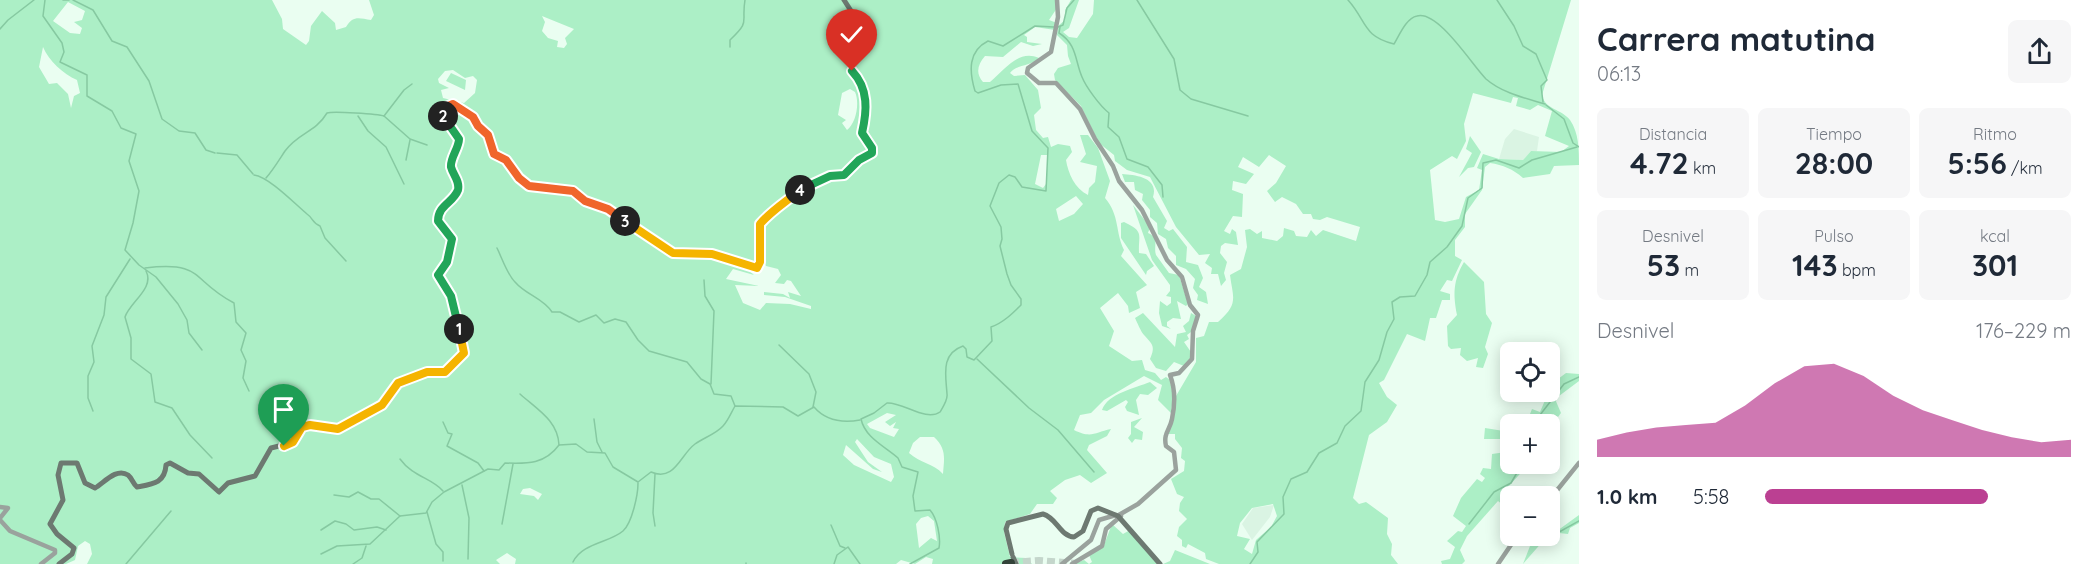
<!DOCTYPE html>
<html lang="es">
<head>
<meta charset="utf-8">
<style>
	body { margin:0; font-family:Quicksand,sans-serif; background:#f6f6f7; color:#1f2937; height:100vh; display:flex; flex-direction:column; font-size:22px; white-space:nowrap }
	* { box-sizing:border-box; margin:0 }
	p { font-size:20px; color:#747a83 }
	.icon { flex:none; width:33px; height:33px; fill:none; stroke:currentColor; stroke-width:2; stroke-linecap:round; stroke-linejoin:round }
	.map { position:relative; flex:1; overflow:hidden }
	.side { display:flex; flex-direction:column; background:#fff; width:510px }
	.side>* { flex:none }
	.controls { position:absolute; left:1500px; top:342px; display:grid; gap:12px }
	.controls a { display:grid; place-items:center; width:60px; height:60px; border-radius:9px; background:#fff; box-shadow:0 3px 15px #0003; font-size:30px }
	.pin { position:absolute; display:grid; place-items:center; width:51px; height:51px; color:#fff; margin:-62px -26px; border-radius:50% 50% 50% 0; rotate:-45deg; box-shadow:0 0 6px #0007 }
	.pin .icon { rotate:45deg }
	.km { position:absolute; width:30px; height:30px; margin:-15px; border-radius:50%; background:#222; color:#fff; font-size:16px; line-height:30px; text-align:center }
	.round { display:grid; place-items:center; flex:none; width:63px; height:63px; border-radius:9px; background:#f6f6f7 }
	.head { display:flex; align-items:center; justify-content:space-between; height:102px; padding:0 18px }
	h1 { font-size:33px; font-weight:800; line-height:45px }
	.figures { display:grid; grid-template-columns:repeat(3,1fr); gap:9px; height:102px; padding:6px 18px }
	.figures div { display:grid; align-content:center; border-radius:9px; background:#f6f6f7; text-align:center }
	.figures b { font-size:30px; font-weight:800 }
	.figures small { font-size:16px; font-weight:400 }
	.figures p { font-size:16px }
	.chart { height:168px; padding:12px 18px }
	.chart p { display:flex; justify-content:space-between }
	.chart svg { width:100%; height:108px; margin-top:6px; fill:#bb4092; opacity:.7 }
	ul { padding:0 18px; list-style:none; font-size:20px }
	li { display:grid; grid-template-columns:96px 72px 1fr; align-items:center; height:45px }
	li i { height:15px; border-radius:8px; background:#bb4092 }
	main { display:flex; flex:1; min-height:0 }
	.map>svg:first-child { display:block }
	.built { fill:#daf4e3 }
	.green { fill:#acefc6; fill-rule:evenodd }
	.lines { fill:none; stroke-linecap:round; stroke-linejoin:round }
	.stream { stroke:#86c9a1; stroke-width:1.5 }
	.motorway-tunnel { stroke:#c4d6cb; stroke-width:8; stroke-dasharray:8 4; stroke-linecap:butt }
	.tertiary { stroke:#9aa29d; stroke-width:4.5 }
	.secondary { stroke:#6d7971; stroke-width:5 }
	.motorway { stroke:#334339; stroke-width:8 }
	.split-1-casing { stroke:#fff; stroke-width:12 }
	.split-2-casing { stroke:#fff; stroke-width:12 }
	.split-3-casing { stroke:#fff; stroke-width:12 }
	.split-4-casing { stroke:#fff; stroke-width:12 }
	.split-5-casing { stroke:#fff; stroke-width:12 }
	.split-1 { stroke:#f5b400; stroke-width:8 }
	.split-2 { stroke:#22a559; stroke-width:8 }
	.split-3 { stroke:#f0652b; stroke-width:8 }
	.split-4 { stroke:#f5b400; stroke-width:8 }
	.split-5 { stroke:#22a559; stroke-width:8 }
</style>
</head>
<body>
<main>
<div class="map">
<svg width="1579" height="564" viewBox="0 0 1579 564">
	<rect width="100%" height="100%" fill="#eafef1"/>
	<g class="built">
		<path d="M1514 129 1539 137 1537 151H1531L1523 160 1499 159 1505 139Z"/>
		<path d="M1274 505 1270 517 1252 540 1242 524 1253 508Z"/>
	</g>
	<g class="green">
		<path d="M0 0H272L282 19 283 29 306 45 309 41 311 26 322 11 335 23 336 30 346 27C353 15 359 18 371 20L374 15 369 0H1055L1057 8 1049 20 1057 23 1055 30 1035 27 1024 35 1027 37V42L1042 44 1033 46 1021 42 1003 57 985 56C978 64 975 73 983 82H990C1005 70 1018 49 1039 58 1030 67 1017 64 1010 73L1014 76 1025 75 1038 90 1041 108 1034 115 1036 130 1043 138 1048 137 1051 147 1058 144 1070 146 1072 152 1066 160C1068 173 1075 189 1088 195L1089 188 1095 182 1097 166 1080 162 1086 154 1080 135H1088L1098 148 1110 181 1105 198C1120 216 1115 231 1124 250L1121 256 1147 285 1136 292 1140 308 1129 313 1128 306 1118 293 1100 308 1114 331 1109 346 1132 361 1142 360 1145 370 1155 373 1161 380 1166 377 1170 380 1173 397 1171 413 1158 400 1162 385 1144 376 1104 400 1091 413 1080 415 1074 430C1092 439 1095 432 1111 429L1107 436 1089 445 1087 450 1107 473 1091 483 1080 475 1065 480 1050 491 1057 498 1053 504H1037L1030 514 1005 522 1004 532 1010 557 1026 558 1032 564H932L933 559 926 557 915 564 901 560 896 564H515L516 559 507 553 496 560 500 564H87L92 554 90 544 85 541 78 546 75 560 66 564H0ZM68 2 85 11 82 20 74 22 82 28 80 34 70 33 53 21ZM542 16 574 29 565 38 567 44 564 48 557 47 558 41 548 38 542 31 545 22ZM43 47C49 61 63 74 77 80L80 93 74 96 71 108 68 94 57 83 49 84 39 67ZM453 70 465 78 473 76 477 80 475 93 464 103 443 98 441 90 449 88 439 83 438 79 445 71ZM850 89 855 92C860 103 856 123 847 130L842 123 846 120 838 115 842 93ZM1041 155H1048L1046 184 1043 188 1035 184ZM1076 196 1083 204 1074 214 1059 221 1056 209ZM763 259 766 266 778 269 781 275 775 283 784 284 787 280 791 281 801 296 788 292 790 298 783 294 764 292V295L785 297 811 306V309L790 304 766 303 760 310 743 303 735 285 759 286 726 279 733 269 754 275 744 266H755ZM887 413 896 415 885 422 890 426 896 422 893 428 899 429 894 437 870 428 867 424ZM920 437H934C947 449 944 459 943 474 933 463 920 463 909 453L913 443ZM857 439 874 457 891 464 894 477 891 482 854 465 843 455 846 445 873 469 882 472 868 462 855 442ZM530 488 542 494 538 500 534 496 520 494 523 489ZM928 516 934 521 937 541 931 538 919 548 916 524 921 518Z"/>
		<path d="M1071 0H1079L1069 28 1063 32 1069 37 1077 38 1093 14 1094 0H1571L1542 95C1545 110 1562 109 1570 120 1579 133 1579 150 1579 165L1554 166 1550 174 1523 178C1513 169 1503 165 1490 163L1485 167 1482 190 1465 214V227L1455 240V256L1462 260 1452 281 1447 280 1440 291 1450 294V300H1442L1436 318H1430L1425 341 1407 334 1384 380 1379 383 1387 397 1397 405 1387 422 1369 435 1353 498 1359 504 1366 502 1388 518 1387 534 1392 544 1391 555 1398 564H1219L1206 559 1205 553 1188 544 1186 548 1182 546V540L1177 536 1179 527 1187 519 1179 511 1180 503 1184 497 1177 494 1171 479 1184 471 1185 461 1181 458 1182 448 1175 439V434H1168L1176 396 1196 362V338L1204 336 1209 322H1218C1239 304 1233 298 1230 275L1241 269 1247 247 1245 230 1250 229 1257 234 1262 231V238L1277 241 1283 236 1284 228 1294 231 1296 236 1307 237 1311 230 1316 236 1323 230 1356 241 1360 227 1327 217 1320 220 1313 219 1311 214H1303L1296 204 1282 197 1275 202 1267 191 1276 183 1286 166 1269 155 1259 167 1243 157 1238 167 1254 174 1246 184 1233 181 1232 190 1243 194 1242 217 1233 216 1224 231 1230 234 1232 229 1236 232 1238 245 1225 243 1221 246 1220 253 1227 262 1224 273 1226 280 1221 286 1218 274H1211L1212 268 1205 263 1210 254 1199 255 1176 227 1150 177 1127 170 1115 161 1114 155 1099 143 1081 106 1055 80 1054 74 1058 68 1071 64 1068 56 1067 45 1057 35 1058 26 1065 20V10ZM1473 93 1511 103 1513 97 1518 98 1516 106 1530 110 1538 105 1552 111 1545 136 1569 146 1561 152 1531 151 1523 160 1499 159 1483 154 1477 168 1482 170 1479 190 1466 197 1459 219 1445 222 1435 220 1430 170 1452 156 1457 159 1466 141 1464 124ZM1273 504 1277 516 1271 527 1256 540 1252 554 1244 549 1250 539 1237 536 1240 523 1252 508Z"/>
		<path d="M451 73 466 80 465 90 446 81Z"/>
		<path d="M1470 136 1481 152 1474 167 1468 168 1459 177 1472 153 1466 149Z"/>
		<path d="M1122 174C1137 175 1159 178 1153 197L1167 221 1164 228 1169 231 1173 229 1187 247 1186 262 1198 265 1203 278 1199 287 1206 292 1208 304 1197 300 1198 295 1193 288 1195 279 1186 269 1176 265V256L1168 248 1166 239 1158 234 1157 223 1150 217V210L1142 200 1143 194 1135 190 1134 182H1125Z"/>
		<path d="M1133 205 1150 227 1148 233C1160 238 1153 247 1156 255L1169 273 1179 275 1188 304 1186 306 1177 301 1181 319 1173 318 1167 322V326L1171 329 1162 326 1159 313 1160 301 1167 306 1171 303V297L1166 296 1170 291V285L1152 260Z"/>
		<path d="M1124 222C1145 232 1138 234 1139 253L1146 254 1154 266 1147 271 1146 275 1121 238V223Z"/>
		<path d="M1464 262 1484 282 1486 314 1492 323 1485 347 1488 354 1483 368 1476 367 1478 358 1467 361 1460 355 1461 348 1451 349 1448 346 1447 326 1457 315C1453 294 1453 281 1464 262Z"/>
		<path d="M1143 313 1175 347 1177 334 1186 332 1183 326 1189 321 1191 313 1196 316 1191 332 1187 335 1189 339 1184 342 1193 355 1184 366 1174 362 1166 371 1156 368 1150 359C1156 346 1152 344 1144 335 1141 332 1137 322 1135 318Z"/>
		<path d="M1566 373 1579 374V381L1555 399 1561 413 1558 417 1553 414 1548 420 1552 423 1550 427V424H1526L1532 409 1540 412 1546 398 1554 395 1553 388 1559 384 1558 379Z"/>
		<path d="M1150 382 1157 388 1148 395 1140 394 1136 400 1139 415 1127 411 1125 407 1128 402 1126 400 1107 411 1102 410C1108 393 1136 388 1150 382Z"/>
		<path d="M1142 418 1134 427 1143 432 1142 440 1135 439 1132 443 1128 438 1131 434V422Z"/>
		<path d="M1485 428 1510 432V464H1529L1508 487 1517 495 1516 496H1510V502L1505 507 1498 501 1467 536 1460 550 1465 561 1462 564H1442L1441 561 1450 559 1455 547 1447 541 1458 531 1462 532 1466 526 1453 516 1461 498 1477 479 1482 482 1485 478 1480 474 1483 468 1491 469 1492 454 1506 452 1510 443 1504 439H1484Z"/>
		<path d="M1579 515V523L1570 528 1568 534 1559 533 1544 540 1523 564 1530 546 1537 538 1550 536Z"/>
		<path d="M1112 524 1123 534 1130 530 1159 564H1074L1084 560 1089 564 1092 562 1089 555 1104 545Z"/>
		<path d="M1175 550 1210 564H1163L1170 561Z"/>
	</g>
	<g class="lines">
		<g class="stream">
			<path d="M45 0 43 16 62 43 64 52 60 62 87 75V96L112 111 121 128 136 134 129 161 139 191 133 223 125 250 139 265 156 277 178 304 187 320 189 333 202 350"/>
			<path d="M63 0H69"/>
			<path d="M73 0 93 10 112 41 127 47 149 81 162 119 179 131 195 133 206 150 215 153"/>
			<path d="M1137 0 1174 59 1180 90 1191 99 1248 116"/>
			<path d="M1348 0C1367 21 1362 36 1394 44 1399 36 1406 18 1417 16 1438 10 1472 65 1486 79 1502 93 1525 98 1545 104"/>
			<path d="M1497 0 1514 26 1523 46 1536 54 1547 80 1541 86 1543 102"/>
			<path d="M1058 27 1063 25 1067 8 1074 0"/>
			<path d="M1060 27 1059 33C1077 44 1075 61 1082 77 1086 87 1100 106 1109 113L1108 127 1119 137 1127 159 1148 167 1162 185 1163 197"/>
			<path d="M0 29 8 20 34 0"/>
			<path d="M730 47V40C751 20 741 24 745 0"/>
			<path d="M1546 105 1564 119 1573 143 1579 147"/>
			<path d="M358 116 368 131 386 147 404 184"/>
			<path d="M384 116 410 139 427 145"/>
			<path d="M217 153 237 155 253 174"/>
			<path d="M406 160 410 140"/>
			<path d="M254 175C269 177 294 203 307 214 313 218 312 223 320 226L325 238 346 261"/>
			<path d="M266 178C273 170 279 160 285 151 299 132 315 133 327 113 333 111 378 114 384 116L404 90 412 84"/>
			<path d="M497 248C502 258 507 274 515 282 526 295 543 298 552 312H560L579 322 596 315 604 323 615 319 626 322 638 340 649 351 687 362 701 379 710 384 714 394 731 396 735 406"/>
			<path d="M145 268C205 261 190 280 234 303L236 322 246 333 241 350 246 361 243 378 249 391"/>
			<path d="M146 271C155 288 130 302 125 317L131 338V359L151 374 155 402 172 408 190 435 212 458"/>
			<path d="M704 280 705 296 714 311 711 384"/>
			<path d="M779 345 809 374 816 392 813 407"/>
			<path d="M977 359 1029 408 1058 430 1094 472"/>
			<path d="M520 394C538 410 558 421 559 445"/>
			<path d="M93 411 88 398V376L94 362 92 346 104 315 106 297 130 259"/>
			<path d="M594 419 597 442 602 452"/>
			<path d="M443 422 448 433 452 434 447 446 478 463 484 471"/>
			<path d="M1533 424 1564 384 1579 377"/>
			<path d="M400 459C413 477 432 478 443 491"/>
			<path d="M462 485 469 518 468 559"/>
			<path d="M334 495 349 497 358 492 371 499H379L400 516"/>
			<path d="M427 512 436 544 443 552V561"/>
			<path d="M502 524 513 464"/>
			<path d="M1469 524 1494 492 1511 483 1522 464"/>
			<path d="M831 525 840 546 845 548"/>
			<path d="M655 526 653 513 655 474"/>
			<path d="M321 530 335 521 346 524 354 530 377 527 386 530"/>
			<path d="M1552 536 1579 521"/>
			<path d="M321 554 337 546 370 544 400 516 426 513 432 502 444 492 488 469 499 470 505 463C528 464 545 464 559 445L576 444 587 452 605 453 613 467 638 482 651 472C675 482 680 455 695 444 703 438 716 434 723 426 728 421 731 413 735 406L783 407 798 416 814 407C826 421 843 423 860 420"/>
			<path d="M573 562C582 543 609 543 623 531 632 523 638 495 638 483"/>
			<path d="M126 564 171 511"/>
			<path d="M353 564 362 558 366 546"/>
			<path d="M746 564V563"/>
			<path d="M834 564 837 555 848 547 860 564"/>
			<path d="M910 564 939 548C941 537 937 518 930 510L915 511 913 496 918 472 902 467 898 458C886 447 865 438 861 419L874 413 887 403C903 402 926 422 940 412 943 407 948 400 947 394 946 376 940 354 963 346L966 349 967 357 974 360 992 341 991 327C1003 323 1013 313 1021 305V299L1011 285 1007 274 1000 246 1002 239 1001 227 990 206 999 183 1009 175 1015 177 1022 187 1046 191 1048 148 1032 131 1018 84 1001 85 978 93 975 91C969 71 968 51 988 41L1003 46 1035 26 1054 27"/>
			<path d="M1250 564 1258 552 1257 542 1284 514 1283 497 1291 479 1307 472 1319 453 1337 443 1345 426 1361 411 1365 382 1379 360 1387 332 1394 319 1392 302 1400 297 1415 296 1427 275 1430 262 1447 247 1462 226 1468 198 1482 188 1483 163 1496 160 1519 168 1532 160 1577 147"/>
		</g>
		<path class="motorway-tunnel" d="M1011 563 1039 561 1076 564"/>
		<g class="tertiary">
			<path d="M1057 0 1058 17 1051 52 1028 68 1027 73 1039 83H1056L1080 109 1095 139 1113 166 1119 181 1142 210 1167 260 1182 277 1190 305 1198 315 1193 331 1192 359 1179 373 1170 375C1175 388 1175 405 1172 419 1170 430 1163 433 1166 446L1174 452 1176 470 1138 504 1117 516"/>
			<path d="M1550 499 1579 463"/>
			<path d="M0 507 8 508 0 518"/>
			<path d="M0 520 10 531 55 550V553L41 564"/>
			<path d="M1062 564 1091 540 1099 520 1116 515"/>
			<path d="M1072 564 1102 546 1106 529 1121 516"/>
			<path d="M1498 564 1517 536"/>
		</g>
		<g class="secondary">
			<path d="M460 108 473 117 477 125 489 136 494 154 506 160 518 177 527 185 576 192 585 201 610 210 671 252 686 255 712 254 757 268C765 258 760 239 759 227 767 211 812 181 830 176 835 175 839 176 844 175L857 161 872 152 862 133 866 94 851 68 863 51 853 14 844 0"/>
			<path d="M1012 554 1006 529 1008 523 1043 514C1057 518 1060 536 1074 537L1083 531 1091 511 1098 508 1118 516 1160 564"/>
			<path d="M1013 557 1016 564"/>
			<path d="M59 564 72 554 74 548 57 534 50 524 63 500 58 475 61 463H77L85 483 95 488C103 484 116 467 128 475 132 478 133 484 137 487 153 484 165 483 166 465L170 463 188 473 199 474 219 492 228 483 255 476 271 448 291 443 302 427 310 425 339 429 381 406 398 383 427 372 438 374 448 370 462 355 464 348 451 296 438 275 447 262 452 239 439 223 438 217 444 205 454 196 458 188 451 165 459 139C454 127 438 121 446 106L457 103 461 110"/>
		</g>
		<path class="motorway" d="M1006 564 1011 563"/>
	</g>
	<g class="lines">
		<defs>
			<path id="split-1" d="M284 446 293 442 302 427 310 425 338 429 382 405 398 383 427 372H445L464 353 459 329"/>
			<path id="split-2" d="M443 116 459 139C459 148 450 158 451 167 453 175 460 181 458 190 453 203 438 205 438 221L452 239 447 262 438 275 451 296 459 329"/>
			<path id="split-3" d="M443 116 444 108 453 104 473 117 478 126 488 135 494 154 506 160 519 178 529 186 573 191 585 201 608 209 625 221"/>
			<path id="split-4" d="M625 221 673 253 712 254 757 268 760 262V224C772 210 786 202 800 190"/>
			<path id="split-5" d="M800 190 830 176 844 175 859 160 872 153V148L862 133C867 111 869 89 852 71"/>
		</defs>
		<use href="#split-1" class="split-1-casing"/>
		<use href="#split-2" class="split-2-casing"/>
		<use href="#split-3" class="split-3-casing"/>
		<use href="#split-4" class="split-4-casing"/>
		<use href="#split-5" class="split-5-casing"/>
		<use href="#split-1" class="split-1"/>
		<use href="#split-2" class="split-2"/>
		<use href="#split-3" class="split-3"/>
		<use href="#split-4" class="split-4"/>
		<use href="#split-5" class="split-5"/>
	</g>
</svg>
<div class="controls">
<a><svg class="icon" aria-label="locate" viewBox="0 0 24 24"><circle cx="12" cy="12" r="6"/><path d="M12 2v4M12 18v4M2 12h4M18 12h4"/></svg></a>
<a>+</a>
<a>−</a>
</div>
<div class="pin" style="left:284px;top:446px;background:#1e9e55"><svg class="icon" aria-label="arrive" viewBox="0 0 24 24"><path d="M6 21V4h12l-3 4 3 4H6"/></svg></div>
<div class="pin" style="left:852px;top:71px;background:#d93025"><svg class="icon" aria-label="check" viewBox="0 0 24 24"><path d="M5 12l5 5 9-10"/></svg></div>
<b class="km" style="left:459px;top:329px">1</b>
<b class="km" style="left:443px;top:116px">2</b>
<b class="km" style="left:625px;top:221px">3</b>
<b class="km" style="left:800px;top:190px">4</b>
</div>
<section class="side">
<div class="head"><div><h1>Carrera matutina</h1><p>06:13</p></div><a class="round"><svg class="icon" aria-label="share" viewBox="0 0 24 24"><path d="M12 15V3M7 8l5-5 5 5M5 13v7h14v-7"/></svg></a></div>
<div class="figures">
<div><p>Distancia</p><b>4.72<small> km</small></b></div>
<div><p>Tiempo</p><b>28:00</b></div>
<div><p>Ritmo</p><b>5:56<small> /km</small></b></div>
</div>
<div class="figures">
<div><p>Desnivel</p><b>53<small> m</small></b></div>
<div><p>Pulso</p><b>143<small> bpm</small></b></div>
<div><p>kcal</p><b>301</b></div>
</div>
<div class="chart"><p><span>Desnivel</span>176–229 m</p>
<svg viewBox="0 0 160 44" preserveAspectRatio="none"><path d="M0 44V37L10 34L20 32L30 31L40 30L50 23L60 14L70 7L80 6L90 11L100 19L110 25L120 29L130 33L140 36L150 38L160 37V44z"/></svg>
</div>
<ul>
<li><b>1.0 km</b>5:58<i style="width:73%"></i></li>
</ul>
</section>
</main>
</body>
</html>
